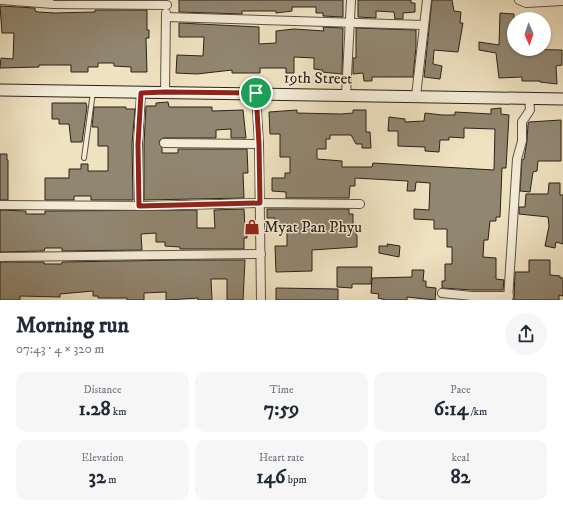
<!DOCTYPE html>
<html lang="en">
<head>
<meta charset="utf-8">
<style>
	body { margin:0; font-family:"IM FELL DW Pica",serif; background:#f6f6f7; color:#1f2937; height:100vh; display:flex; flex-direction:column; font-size:15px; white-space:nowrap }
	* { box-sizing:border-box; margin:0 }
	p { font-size:13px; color:#747a83 }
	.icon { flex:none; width:22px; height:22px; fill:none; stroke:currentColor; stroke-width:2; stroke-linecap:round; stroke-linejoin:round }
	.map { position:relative; height:300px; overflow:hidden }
	.panel { display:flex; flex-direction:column; background:#fff; flex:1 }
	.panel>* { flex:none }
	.needle { width:26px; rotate:178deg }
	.buttons { position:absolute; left:507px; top:12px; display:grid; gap:8px }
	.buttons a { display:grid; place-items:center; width:44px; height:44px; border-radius:50%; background:#fff; box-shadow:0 1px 3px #0004; font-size:20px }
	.pin { position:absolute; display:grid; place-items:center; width:34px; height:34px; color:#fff; margin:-17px; border:2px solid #fff; border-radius:50%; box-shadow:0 1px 4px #0007 }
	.round { display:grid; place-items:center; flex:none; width:42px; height:42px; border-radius:21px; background:#f6f6f7 }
	.summary { display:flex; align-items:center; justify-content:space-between; height:68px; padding:0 16px }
	h1 { font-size:22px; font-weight:800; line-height:30px }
	.figures { display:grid; grid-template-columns:repeat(3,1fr); gap:6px; height:68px; padding:4px 16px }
	.figures div { display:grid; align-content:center; border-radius:10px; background:#f6f6f7; text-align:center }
	.figures b { font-size:20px; font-weight:800 }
	.figures small { font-size:11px; font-weight:400 }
	.figures p { font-size:11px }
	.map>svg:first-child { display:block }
	.building { fill:#918670; stroke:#2b2319 }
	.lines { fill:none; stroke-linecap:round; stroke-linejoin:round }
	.lane-casing { stroke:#5c5343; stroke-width:6 }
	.street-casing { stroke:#5c5343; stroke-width:10 }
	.secondary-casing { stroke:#2b2319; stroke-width:13 }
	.lane { stroke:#f5ecd7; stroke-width:4 }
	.street { stroke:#f5ecd7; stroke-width:8 }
	.secondary { stroke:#f5ecd7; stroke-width:11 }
	.route-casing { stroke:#fff; stroke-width:8 }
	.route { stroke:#8f2418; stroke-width:5 }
	.labels { text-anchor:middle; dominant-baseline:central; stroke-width:3; stroke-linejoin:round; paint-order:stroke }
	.street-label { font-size:16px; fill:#2b2319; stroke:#f5ecd7 }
	.poi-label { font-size:16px; fill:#2b2319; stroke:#f5ecd7; text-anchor:start }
</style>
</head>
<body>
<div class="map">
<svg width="563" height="300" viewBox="0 0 563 300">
	<rect width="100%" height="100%" fill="#efe2c1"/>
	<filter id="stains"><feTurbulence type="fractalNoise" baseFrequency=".005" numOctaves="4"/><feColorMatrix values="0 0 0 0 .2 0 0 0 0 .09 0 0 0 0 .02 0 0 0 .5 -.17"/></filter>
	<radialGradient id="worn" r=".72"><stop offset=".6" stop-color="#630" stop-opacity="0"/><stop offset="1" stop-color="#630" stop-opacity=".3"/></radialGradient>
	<g class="building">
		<path d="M179 0H343V17L323 16V13H316V7H292V11L276 13V11H242V14L179 12Z"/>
		<path d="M358 0H411V3H415V12L403 13V19H395L394 12 376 11V18L358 17Z"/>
		<path d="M432 0H452L454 11 461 12 460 23H463L458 52 434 50 433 64 442 66 440 79 424 77Z"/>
		<path d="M0 6 35 8V11L38 12 55 13 95 12V10H147V30H149V38H146L147 72H131V67L114 66V63H98V67H88V72H71V65H39V67L0 68 1 58 13 59 14 33H2Z"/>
		<path d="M500 13 514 14V49L562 50V65L556 66 557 84 540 82V81H522V77L499 78 496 53 479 50V42L499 45Z"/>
		<path d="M179 23 259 27V44L276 43V31L294 29 324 31 323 27 343 28 342 74 322 72 323 70 314 69V58L294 57V73H286V68H260V73H232V70L197 74 176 73 177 55 203 56 204 37H179Z"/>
		<path d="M356 28 416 30V47L413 77H372V81H364L363 73 353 74V58H356Z"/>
		<path d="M168 102 169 107H212V111L243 110 246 138H231V129L216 130V138H164L160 140 159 143 162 148V153H178V149H247L248 173H243L244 198 144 200V144L146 106H156V103Z"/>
		<path d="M52 103H86L87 107 82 142H71L69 124H59V119H52Z"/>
		<path d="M94 107H126V109H135L132 144 133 200H91V196H74V200H45V178H69V169H81V164H88V171H108V146H98V127H92Z"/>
		<path d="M501 108V114L509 115 506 168H502L500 217H496V221H490L488 240H484L483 257 496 258V279L504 280 503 290H472L442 288V281H445V264H452V247H447V229H434V220L414 219V209L429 210 430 183 416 182 415 191H407L408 181 355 178V186H350L349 198H286V192L272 191V178H285V173H290V157H280V134H270L269 112 297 110V113L341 114 353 113V110H366V132H370L371 148H362V144H356L351 135H330V139H326V149H317V159L342 161V167H372L373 163 494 170 495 129 464 128V138L449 137V140H440L439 152 425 151V147L398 146V131H388L389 117 405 119V122L424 121 425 113 442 115H455V112L491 114V109Z"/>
		<path d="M561 120V161H538L537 171 533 172 530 192 520 191 522 160 524 159 527 141 528 124 529 122Z"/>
		<path d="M0 154H7V160H8V200H0Z"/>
		<path d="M549 183H560V195H563V244L556 242 555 248 545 246 549 226 548 217 519 214V207H525L526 194H548Z"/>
		<path d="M244 209 245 230 247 229V238H244V249H180V247L165 246V242H156V233L141 234 142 250 62 251V248H45L44 251 0 252V210L26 211V214H45V211L197 210V228H215L214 210Z"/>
		<path d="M267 209H349V214H353V228L357 236V247L312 250V271L276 272 275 246H287V227H275V218H267Z"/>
		<path d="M387 244 400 246 399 257 379 253V246H388Z"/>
		<path d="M180 260H245L243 300H227V279H211L212 300H198V298L166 300V292L144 293V300H127V298H98V296H93V291L60 294V297L20 296V300H0V262H44V264H62V262Z"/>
		<path d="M529 260H550V275L560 276V278H563V296L559 295V300H514L515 272H529Z"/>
		<path d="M337 267H372L371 284H352V288L337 287Z"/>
		<path d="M412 270H424L423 281H426V287L436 288 435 300 407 297V300H386L378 298 379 294 371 293 372 278 412 277Z"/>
		<path d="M276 288 338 289V300H276Z"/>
	</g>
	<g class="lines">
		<defs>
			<path id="lane" d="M84 158 93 92"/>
			<g id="street">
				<path d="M0 0 53 4 167 5"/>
				<path d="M519 0 526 3 563 1"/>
				<path d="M166 17 423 25"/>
				<path d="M165 92 166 13"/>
				<path d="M256 93 259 144 261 300"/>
				<path d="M346 95 351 0"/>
				<path d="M416 96 427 0"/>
				<path d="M164 143 259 144"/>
				<path d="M0 205 150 206 260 203 360 204"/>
				<path d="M139 206 138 144 141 93"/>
				<path d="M0 257 261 254"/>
				<path d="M442 293 472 296H509"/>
				<path d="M508 300 517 159 522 141V122L530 110 529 98"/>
			</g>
			<path id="secondary" d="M0 90 563 99"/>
		</defs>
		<use href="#lane" class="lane-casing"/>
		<use href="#street" class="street-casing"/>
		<use href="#secondary" class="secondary-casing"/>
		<use href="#lane" class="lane"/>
		<use href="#street" class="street"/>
		<use href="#secondary" class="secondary"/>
	</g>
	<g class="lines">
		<defs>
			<path id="route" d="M165 92 256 93 259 144 260 203 139 206 138 144 141 93Z"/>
		</defs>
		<use href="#route" class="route-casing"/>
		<use href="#route" class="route"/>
	</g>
	<defs>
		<symbol id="shop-bare" viewBox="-9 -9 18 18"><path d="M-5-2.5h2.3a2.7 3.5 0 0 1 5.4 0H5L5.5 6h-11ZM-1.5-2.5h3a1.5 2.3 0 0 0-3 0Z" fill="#8f2418" stroke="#f5ecd7" stroke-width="2.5" paint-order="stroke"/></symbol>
	</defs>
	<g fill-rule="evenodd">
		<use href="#shop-bare" x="241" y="216" width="22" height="22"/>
	</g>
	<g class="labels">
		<g class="street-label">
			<text transform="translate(318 78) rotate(1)">19th Street</text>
		</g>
		<g class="poi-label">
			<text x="264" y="227">Myat Pan Phyu</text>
		</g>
	</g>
	<rect width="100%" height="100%" filter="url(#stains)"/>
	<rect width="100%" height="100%" fill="url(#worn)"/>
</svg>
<div class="buttons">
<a><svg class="needle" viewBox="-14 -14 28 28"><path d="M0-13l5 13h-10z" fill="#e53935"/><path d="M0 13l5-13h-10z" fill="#747a83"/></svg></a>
</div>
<div class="pin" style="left:256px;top:93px;background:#1e9e55"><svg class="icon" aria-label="arrive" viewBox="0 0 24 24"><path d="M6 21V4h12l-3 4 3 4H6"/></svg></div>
</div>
<section class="panel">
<div class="summary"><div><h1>Morning run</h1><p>07:43 · 4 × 320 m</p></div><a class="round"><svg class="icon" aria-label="share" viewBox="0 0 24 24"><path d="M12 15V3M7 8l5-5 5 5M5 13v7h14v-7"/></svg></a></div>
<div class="figures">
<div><p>Distance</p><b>1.28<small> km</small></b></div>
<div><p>Time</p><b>7:59</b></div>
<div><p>Pace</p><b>6:14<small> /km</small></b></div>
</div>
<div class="figures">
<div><p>Elevation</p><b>32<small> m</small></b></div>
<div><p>Heart rate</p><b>146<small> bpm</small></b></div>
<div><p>kcal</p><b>82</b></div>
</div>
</section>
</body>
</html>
